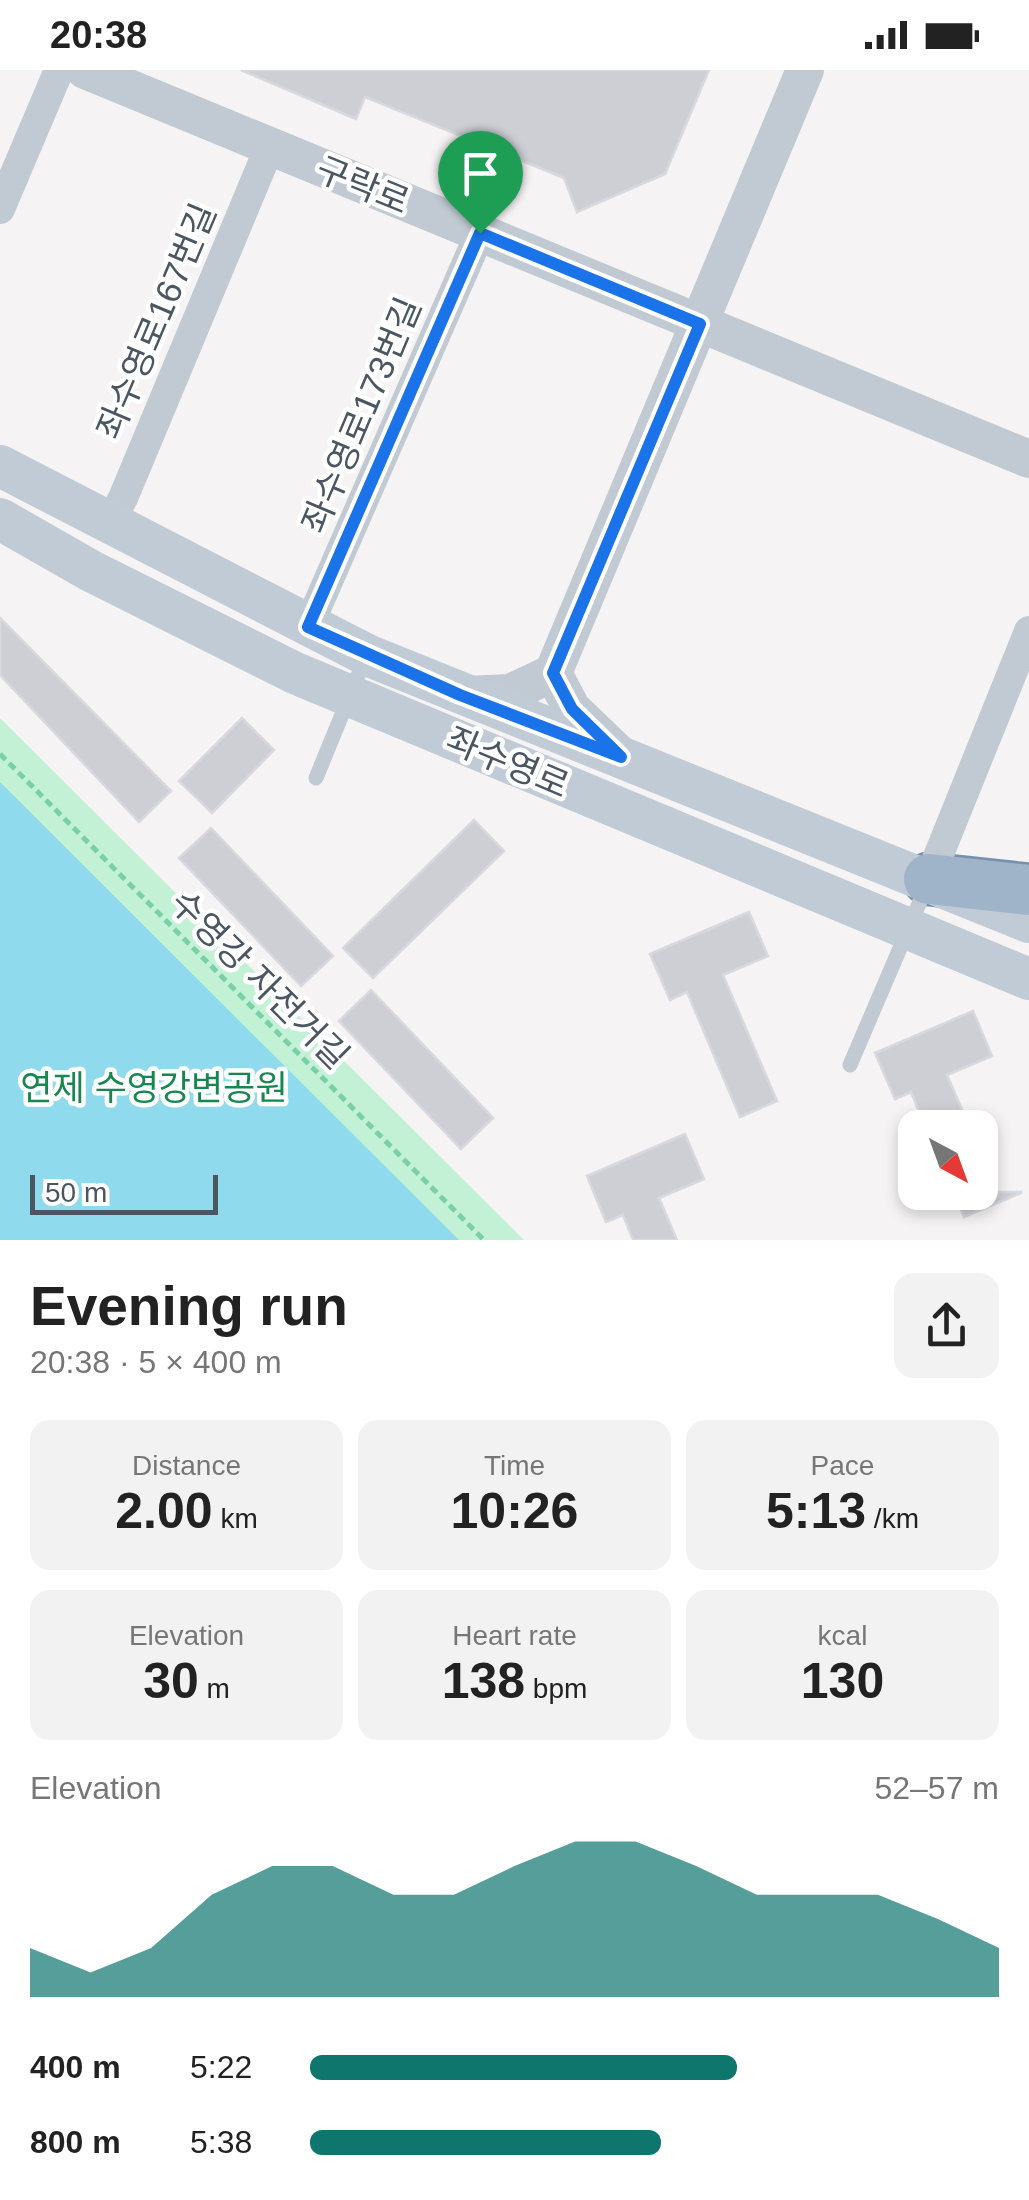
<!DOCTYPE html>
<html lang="en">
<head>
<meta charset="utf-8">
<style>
	body { margin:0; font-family:Helvetica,"Noto Sans KR",sans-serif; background:#f2f2f2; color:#222; height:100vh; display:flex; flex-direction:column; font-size:38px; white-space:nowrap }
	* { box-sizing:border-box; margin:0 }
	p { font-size:32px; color:#767676 }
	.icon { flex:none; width:55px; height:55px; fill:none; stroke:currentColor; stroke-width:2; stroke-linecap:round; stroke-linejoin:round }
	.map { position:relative; height:1170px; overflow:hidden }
	.drawer { display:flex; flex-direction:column; background:#fff; flex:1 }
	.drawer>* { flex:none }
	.needle { width:65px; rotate:139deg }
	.controls { position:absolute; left:898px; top:1040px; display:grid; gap:20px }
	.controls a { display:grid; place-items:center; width:100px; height:100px; border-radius:20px; background:#fff; box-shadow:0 5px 15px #0003; font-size:50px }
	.scale { position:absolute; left:30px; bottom:25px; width:188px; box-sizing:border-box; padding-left:10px; border:5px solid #4a5661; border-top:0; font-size:28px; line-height:35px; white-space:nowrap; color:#4a5661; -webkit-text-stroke:8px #fff; paint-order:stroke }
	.pin { position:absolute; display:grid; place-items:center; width:85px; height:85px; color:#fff; margin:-102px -42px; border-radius:50% 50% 50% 0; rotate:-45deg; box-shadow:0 0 10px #0007 }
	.pin .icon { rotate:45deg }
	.round { display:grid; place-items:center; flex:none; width:105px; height:105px; border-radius:20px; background:#f2f2f2 }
	.head { display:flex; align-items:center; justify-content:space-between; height:170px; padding:0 30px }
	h1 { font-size:55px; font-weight:700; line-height:75px }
	.figures { display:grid; grid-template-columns:repeat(3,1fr); gap:15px; height:170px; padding:10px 30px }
	.figures div { display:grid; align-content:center; border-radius:20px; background:#f2f2f2; text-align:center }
	.figures b { font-size:50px; font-weight:700 }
	.figures small { font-size:28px; font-weight:400 }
	.figures p { font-size:28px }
	.chart { height:280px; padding:20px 30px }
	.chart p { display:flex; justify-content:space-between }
	.chart svg { width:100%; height:180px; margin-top:10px; fill:#0f766e; opacity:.7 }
	ul { padding:0 30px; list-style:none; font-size:32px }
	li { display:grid; grid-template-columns:160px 120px 1fr; align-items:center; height:75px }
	li i { height:25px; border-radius:12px; background:#0f766e }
	.status { display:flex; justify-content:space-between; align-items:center; height:70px; padding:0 50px; background:#fff; direction:ltr }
	.status svg { height:28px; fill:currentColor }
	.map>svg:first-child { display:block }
	.green { fill:#c3f1d5 }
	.water { fill:#90daee }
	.building { fill:#cdcfd5; stroke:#d7d9de; stroke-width:2.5 }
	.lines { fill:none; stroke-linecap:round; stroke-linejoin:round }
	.trunk-casing { stroke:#7690ad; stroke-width:55 }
	.path { stroke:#7ad0a6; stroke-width:5; stroke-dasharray:8 5; stroke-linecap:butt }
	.service { stroke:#c1cad2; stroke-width:15 }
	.minor { stroke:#c1cad2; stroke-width:30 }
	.tertiary { stroke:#c1cad2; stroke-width:38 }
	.secondary { stroke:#c1cbd6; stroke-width:42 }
	.trunk { stroke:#9fb4c9; stroke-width:50 }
	.route-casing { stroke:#fff; stroke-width:20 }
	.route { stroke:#1a73e8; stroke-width:12 }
	.labels { text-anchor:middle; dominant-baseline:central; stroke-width:9; stroke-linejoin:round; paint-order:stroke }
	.street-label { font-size:35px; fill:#4a5661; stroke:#fff }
	.park-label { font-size:35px; fill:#17864f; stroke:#fff }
</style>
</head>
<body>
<div class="status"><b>20:38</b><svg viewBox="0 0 49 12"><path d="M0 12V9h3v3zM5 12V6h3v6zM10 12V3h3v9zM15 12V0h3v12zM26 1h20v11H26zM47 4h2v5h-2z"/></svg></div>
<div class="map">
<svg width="1029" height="1170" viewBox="0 0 1029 1170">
	<rect width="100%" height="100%" fill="#f5f3f3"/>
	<path class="green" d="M0 648 524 1170H0Z"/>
	<path class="water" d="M0 712 459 1170H0Z"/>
	<g class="building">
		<path d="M241 0H709L665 104 577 142 564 108 365 27 356 49Z"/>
		<path d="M0 548 171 721 139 752 0 605Z"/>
		<path d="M242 648 274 680 212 743 179 711Z"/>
		<path d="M474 750 504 781 373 908 343 878Z"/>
		<path d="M211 758 333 886 301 916 179 788Z"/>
		<path d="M749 842 768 886 723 905 777 1031 740 1047 687 922 670 930 650 884Z"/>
		<path d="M371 920 493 1048 461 1079 339 951Z"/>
		<path d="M973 941 992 986 947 1005 970 1058H926L911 1022 895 1029 875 983Z"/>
		<path d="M685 1064 704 1109 659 1128 677 1170H633L623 1145 606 1152 587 1106Z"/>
		<path d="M954 1122H1021V1123L964 1147Z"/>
	</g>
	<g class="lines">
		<defs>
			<path id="trunk" d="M929 809 1029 820"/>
		</defs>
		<use href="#trunk" class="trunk-casing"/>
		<path class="path" d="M0 684 484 1170"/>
		<g class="service">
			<path d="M316 708 366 586"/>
			<path d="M850 995 927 815"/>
		</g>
		<g class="minor">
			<path d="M0 139 59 0"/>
			<path d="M109 454 123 428 270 76"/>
			<path d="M308 557 480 163"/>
			<path d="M929 809 1029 561"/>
		</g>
		<g class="tertiary">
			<path d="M85 0 1029 389"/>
			<path d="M553 603 805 0"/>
			<path d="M465 625 510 623 553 603 572 639 620 685"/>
		</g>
		<g class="secondary">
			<path d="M0 396 367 585 1029 852"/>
			<path d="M0 449 91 501 295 603 1029 909"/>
		</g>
		<use href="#trunk" class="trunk"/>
	</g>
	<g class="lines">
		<defs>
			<path id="route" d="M480 163 700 254 553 603 572 639 621 687 460 625 308 557Z"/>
		</defs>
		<use href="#route" class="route-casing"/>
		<use href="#route" class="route"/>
	</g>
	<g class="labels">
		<g class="street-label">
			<text transform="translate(363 115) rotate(22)">구락로</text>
			<text transform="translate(156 251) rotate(-67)">좌수영로167번길</text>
			<text transform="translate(361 345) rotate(-67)">좌수영로173번길</text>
			<text transform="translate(508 692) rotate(23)">좌수영로</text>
			<text transform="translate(260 909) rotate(45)">수영강 자전거길</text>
		</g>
		<g class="park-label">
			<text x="154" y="1017">연제 수영강변공원</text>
		</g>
	</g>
</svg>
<div class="controls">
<a><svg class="needle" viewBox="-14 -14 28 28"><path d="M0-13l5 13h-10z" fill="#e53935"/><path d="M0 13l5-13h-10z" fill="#767676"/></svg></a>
</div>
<div class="scale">50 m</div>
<div class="pin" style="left:480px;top:163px;background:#1e9e55"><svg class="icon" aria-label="arrive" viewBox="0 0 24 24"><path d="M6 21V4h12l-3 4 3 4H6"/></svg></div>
</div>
<section class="drawer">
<div class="head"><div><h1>Evening run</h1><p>20:38 · 5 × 400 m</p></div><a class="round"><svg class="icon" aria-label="share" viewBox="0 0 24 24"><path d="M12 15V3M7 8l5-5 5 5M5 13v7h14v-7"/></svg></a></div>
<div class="figures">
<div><p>Distance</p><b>2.00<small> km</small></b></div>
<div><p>Time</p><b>10:26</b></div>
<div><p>Pace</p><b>5:13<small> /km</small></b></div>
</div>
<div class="figures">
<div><p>Elevation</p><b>30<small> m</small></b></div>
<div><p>Heart rate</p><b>138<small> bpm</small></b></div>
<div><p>kcal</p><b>130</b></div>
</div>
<div class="chart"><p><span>Elevation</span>52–57 m</p>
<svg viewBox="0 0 160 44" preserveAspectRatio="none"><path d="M0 44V32L10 38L20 32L30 19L40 12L50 12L60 19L70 19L80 12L90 6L100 6L110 12L120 19L130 19L140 19L150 25L160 32V44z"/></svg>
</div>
<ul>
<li><b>400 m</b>5:22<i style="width:62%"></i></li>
<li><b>800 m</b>5:38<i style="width:51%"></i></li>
</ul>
</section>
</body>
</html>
